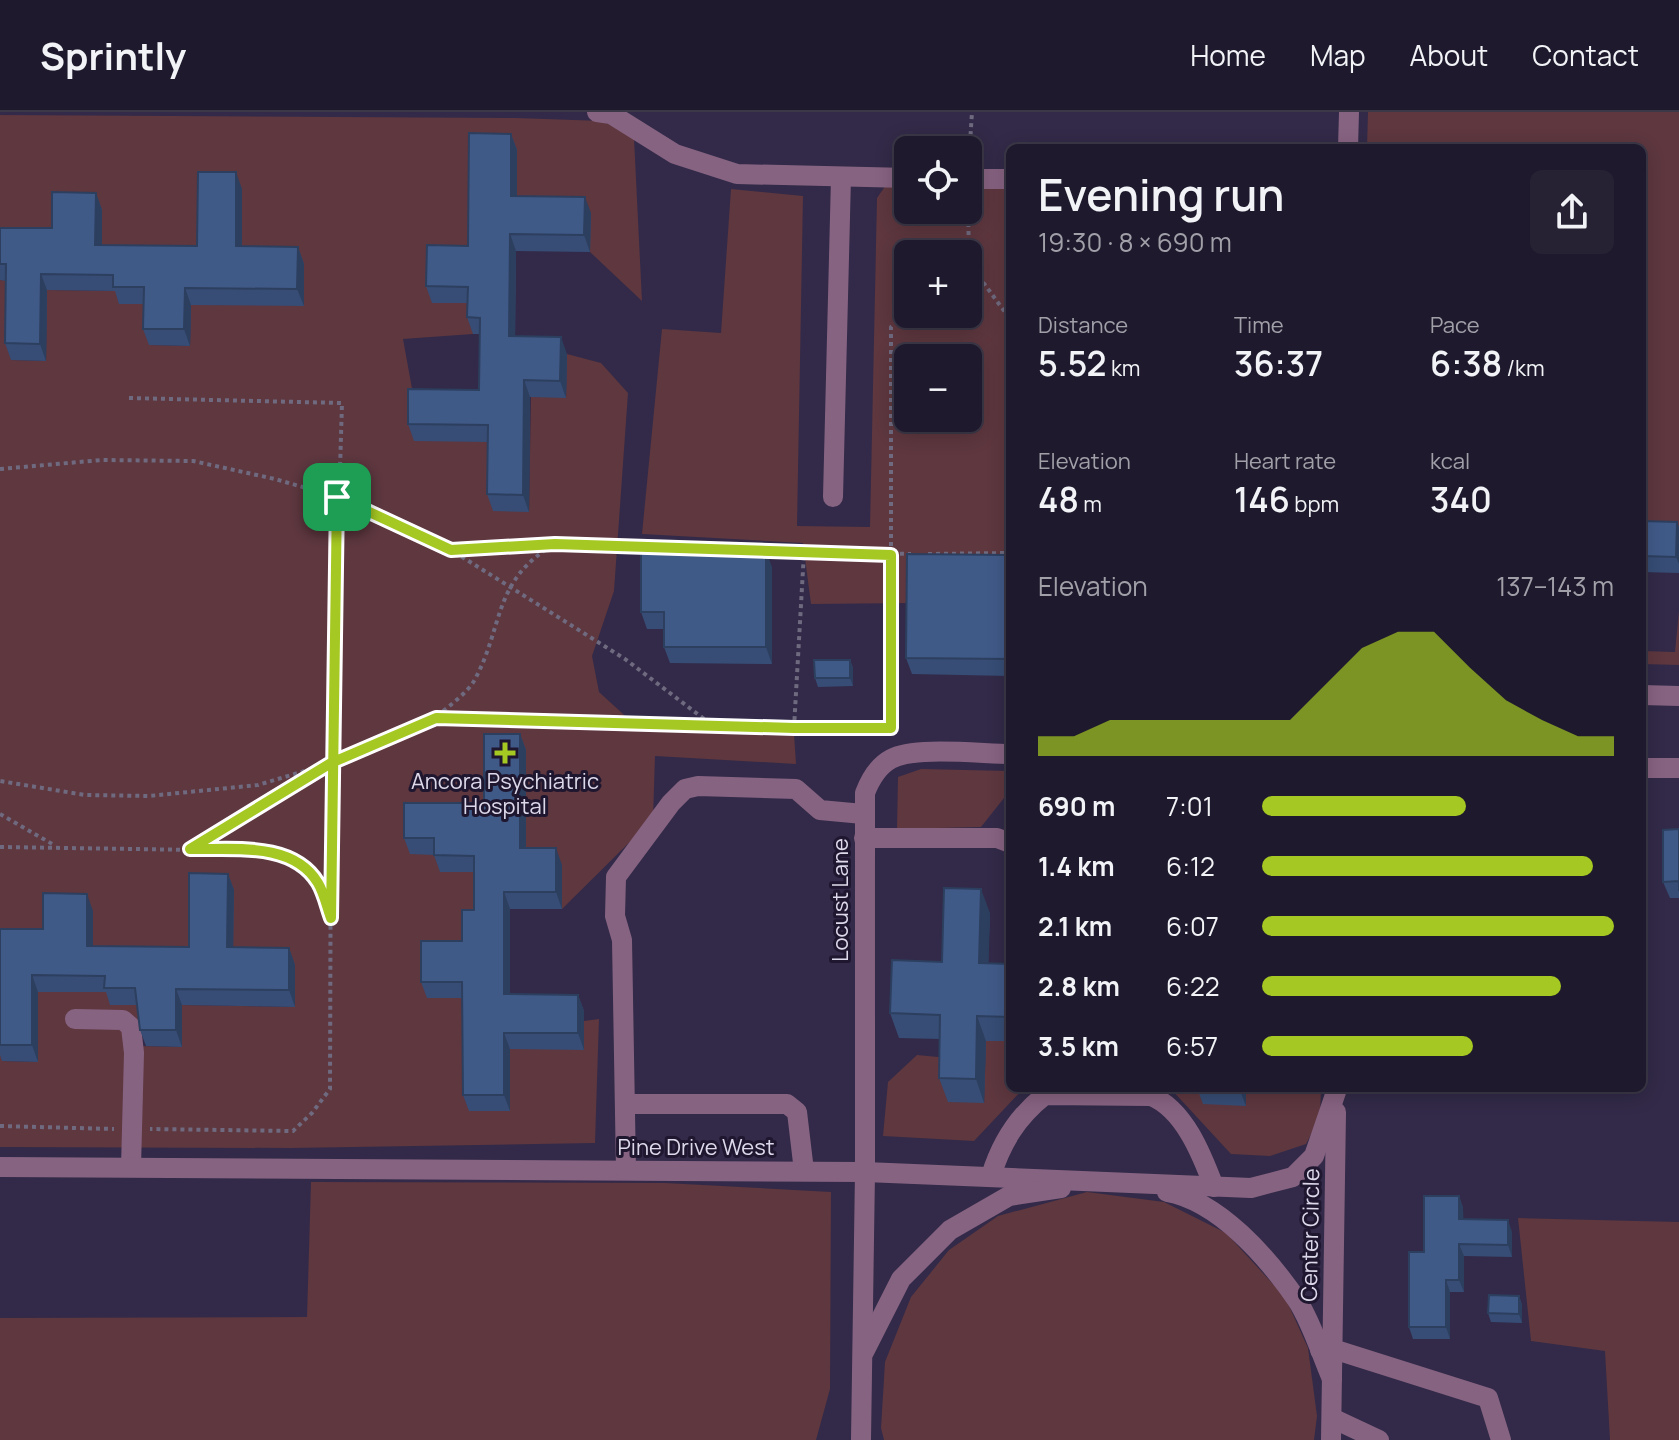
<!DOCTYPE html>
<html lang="en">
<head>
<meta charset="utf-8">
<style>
	body { margin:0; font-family:Manrope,sans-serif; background:#262234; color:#f1f3f6; height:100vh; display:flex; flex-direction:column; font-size:30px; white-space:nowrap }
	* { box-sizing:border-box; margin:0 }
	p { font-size:26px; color:#a1a0a9 }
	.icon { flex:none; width:44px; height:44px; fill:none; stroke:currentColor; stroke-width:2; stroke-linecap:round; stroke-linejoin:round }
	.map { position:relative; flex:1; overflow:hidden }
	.panel { position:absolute; left:1006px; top:32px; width:640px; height:948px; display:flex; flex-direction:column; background:#1e192c; border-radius:12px; box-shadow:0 4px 20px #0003,0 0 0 2px #3c3848 }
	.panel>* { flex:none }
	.fabs { position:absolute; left:894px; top:24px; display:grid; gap:16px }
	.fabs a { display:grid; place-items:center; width:88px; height:88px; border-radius:12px; background:#1e192c; box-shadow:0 4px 20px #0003,0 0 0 2px #3c3848; font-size:40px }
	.pin { position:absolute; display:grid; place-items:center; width:68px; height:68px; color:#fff; margin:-34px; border-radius:16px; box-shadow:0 4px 12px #0006 }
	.round { display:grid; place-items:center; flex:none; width:84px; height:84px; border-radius:12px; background:#262234 }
	.overview { display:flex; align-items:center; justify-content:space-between; height:136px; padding:0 32px }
	h1 { font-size:44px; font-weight:600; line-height:60px }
	.stats { display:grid; grid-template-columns:repeat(3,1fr); gap:12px; height:136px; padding:8px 32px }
	.stats div { display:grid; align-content:center }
	.stats b { font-size:34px; font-weight:600 }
	.stats small { font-size:22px; font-weight:400 }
	.stats p { font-size:22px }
	.chart { height:224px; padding:16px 32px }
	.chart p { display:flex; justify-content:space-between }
	.chart svg { width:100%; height:144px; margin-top:8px; fill:#a5c822; opacity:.7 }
	ul { padding:0 32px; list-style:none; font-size:26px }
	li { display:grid; grid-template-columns:128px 96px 1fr; align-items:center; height:60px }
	li i { height:20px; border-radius:10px; background:#a5c822 }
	header { display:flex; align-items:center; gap:48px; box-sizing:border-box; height:112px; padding:0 40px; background:#1e192c; border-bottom:2px solid #3c3848 }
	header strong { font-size:38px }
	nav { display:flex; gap:44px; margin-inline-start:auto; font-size:28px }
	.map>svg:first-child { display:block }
	.built { fill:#322a48; fill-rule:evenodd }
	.green { fill:#5e373f; fill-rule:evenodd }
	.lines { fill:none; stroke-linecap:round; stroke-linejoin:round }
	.path { stroke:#6f6a7f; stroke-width:4; stroke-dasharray:4 4; stroke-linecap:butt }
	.minor { stroke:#876382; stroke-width:20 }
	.wall { fill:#374d75 }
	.shaded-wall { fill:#2d3f5f }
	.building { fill:#405a88; stroke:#2d3f5f; stroke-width:2 }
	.route-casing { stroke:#fff; stroke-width:16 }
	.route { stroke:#a5c822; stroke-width:10 }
	.poi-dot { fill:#a5c822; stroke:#1f1730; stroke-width:3 }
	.labels { text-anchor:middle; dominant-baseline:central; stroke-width:6; stroke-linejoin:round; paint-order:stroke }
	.poi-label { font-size:22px; fill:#ddd9ea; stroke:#1f1730 }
	.street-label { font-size:22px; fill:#ddd9ea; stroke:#1f1730 }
</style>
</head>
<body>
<header>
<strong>Sprintly</strong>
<nav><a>Home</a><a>Map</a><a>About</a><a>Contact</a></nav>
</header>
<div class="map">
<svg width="1679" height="1328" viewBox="0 0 1679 1328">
	<rect width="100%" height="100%" fill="#28213a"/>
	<path class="built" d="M0 0H1679V1328H816L815 1325 415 1269 0 1268ZM1010 36H1642V976H1010ZM908 38H968V98H908ZM908 142H968V202H908ZM908 246H968V306H908Z"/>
	<g class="green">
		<path d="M1368 0H1679V426L1642 425V36H1367Z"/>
		<path d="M0 3 516 6 603 9 634 26 642 189 590 140 517 101 474 192 473 222 403 227 415 293 494 330 529 399 531 285H566L567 242 601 251 628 281 614 479 592 544 599 580 634 612 794 622 796 652 655 644 653 707 562 797V753L480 743 468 886 510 999V937H584V909L599 907 595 1031 291 1036 0 1035V870L2 949 37 950 38 880H111L141 893V934L181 935 182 893 294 895 295 854 233 852V778L195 852 93 851V799L49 834 0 833V168L12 169 11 248 46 249 47 178 119 179 150 192V233L190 234 191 193H303L304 152 102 149V98L58 133 0 132Z"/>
		<path d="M968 71H1010V460L913 491 811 492 803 431 642 422 662 217 721 221 731 77 803 84 797 414 870 415 877 86 886 73 908 72V98H968ZM908 142H968V202H908ZM908 246H968V306H908Z"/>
		<path d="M1679 499V553L1642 552V539L1675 540Z"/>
		<path d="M921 657 1010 659V688L1004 686 981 715 897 717 898 665Z"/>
		<path d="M986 929H1010V976H1024L974 1029 883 1024 888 970 917 943 949 946 984 991Z"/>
		<path d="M1170 976H1203L1245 994 1246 976H1321L1320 1005 1306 1032 1270 1044 1231 1042Z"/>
		<path d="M311 1070 665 1071 831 1080 830 1277 816 1328H0V1206L307 1205Z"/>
		<path d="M1087 1080 1164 1090 1226 1121 1285 1185 1308 1236 1317 1304 1314 1328H884L881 1316 885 1250 911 1185 949 1138 998 1104Z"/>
		<path d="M1518 1106 1679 1110V1328H1610L1605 1239 1531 1229Z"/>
	</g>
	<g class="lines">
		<g class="path">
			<path d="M969 47 972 0"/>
			<path d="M968 87 969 151 1010 207"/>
			<path d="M129 286 342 291 331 651 330 977 312 1001 293 1019 150 1017"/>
			<path d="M0 357 102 348 193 349 275 367 337 385 451 438 625 547 712 613 436 606 331 651 258 673 149 684 85 683 0 669"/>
			<path d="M453 438 552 432"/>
			<path d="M764 439 911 442"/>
			<path d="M928 442 1010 441"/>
			<path d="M437 604C449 594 466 582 474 569 504 515 492 468 555 432L751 439"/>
			<path d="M713 613 891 616V215L908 201"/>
			<path d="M794 616 804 440"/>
			<path d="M0 702 54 733"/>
			<path d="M0 735 266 739 299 749 318 771 330 804"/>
			<path d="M192 736 325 655"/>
			<path d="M0 1014 114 1017"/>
		</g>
		<g class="minor">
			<path d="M597 0 611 2 675 42 737 62 908 66"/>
			<path d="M1348 36 1349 0"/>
			<path d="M968 67H1010"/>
			<path d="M833 385 841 65"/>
			<path d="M1642 583 1679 584"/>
			<path d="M1642 656H1679"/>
			<path d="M864 726H997L1010 731"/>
			<path d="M75 907 123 908 131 915 134 941 131 1055"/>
			<path d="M625 992H787L797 1000 804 1059"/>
			<path d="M0 1055 865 1060 1251 1076 1293 1065 1314 1044 1336 980"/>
			<path d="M626 1058 622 828 615 804 616 765 671 691 685 677 698 674 796 677 820 698 863 702"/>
			<path d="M991 1064C1001 1031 1017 1005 1045 983L1151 984C1184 997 1202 1043 1214 1075"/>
			<path d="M1167 1080C1219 1089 1268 1146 1297 1188 1312 1211 1321 1242 1332 1267"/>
			<path d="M1320 1238 1333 1237 1488 1286 1501 1328"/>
			<path d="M864 1240 901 1167 950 1118 1009 1084 1061 1076"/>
			<path d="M1332 1306 1379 1328"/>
			<path d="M861 1328 865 1060V681C870 668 878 654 891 647 914 634 982 642 1010 642"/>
			<path d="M1331 1328 1336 1000"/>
		</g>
	</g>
	<g class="wall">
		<path d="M511 22 517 38V84L591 101 590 140 516 139 515 224 567 242 566 286 530 285 529 400 493 399 487 382V330L414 329 408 312 479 278V222H473L467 205V191H432L426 174 468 134Z"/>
		<path d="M242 77V134L298 135 304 152V194L191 193 190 234 149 233 143 217V192H119L115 179 47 178 46 249 11 248 5 231 6 169 0 168V116H52L96 81 102 98V133L197 134Z"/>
		<path d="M1642 409 1677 410 1679 415V461L1642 460Z"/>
		<path d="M1010 443V564L912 562 906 546Z"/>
		<path d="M772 455V552L670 551 664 535V517H647L641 500Z"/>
		<path d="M850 548 853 556V574L818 575 815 566Z"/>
		<path d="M520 622 526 638V736L562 753V797H510V882L578 883 584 899V938L510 937V999H469L463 983 462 886H427L421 870 462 829 474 798V760H440L434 743 410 742 404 726 484 691Z"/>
		<path d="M1679 717V786H1670L1663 770Z"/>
		<path d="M228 762 234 778 233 836H289L295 853V895L182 893V935L146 934 140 918 137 893H110L106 880H38V950L2 949 0 943V817H43L93 799V834L189 835Z"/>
		<path d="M990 801 988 851 1010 852V929H986L984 991 948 990 939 966 940 927 899 926 890 901Z"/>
		<path d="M1197 976H1246V994L1203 992Z"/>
		<path d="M1459 1084 1463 1096V1107L1512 1120V1145L1464 1144V1180H1450V1227H1413L1409 1215Z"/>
		<path d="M1519 1184 1522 1193V1211L1491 1210 1488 1201Z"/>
	</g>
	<g class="shaded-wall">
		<path d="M511 22 517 38V101L511 84Z"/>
		<path d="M236 60 242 77V151L236 134Z"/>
		<path d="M96 81 102 98V149L95 133Z"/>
		<path d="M585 85 591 101 590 140 584 123Z"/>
		<path d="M510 122 516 139 515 241 509 224Z"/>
		<path d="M298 135 304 152V194L297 177Z"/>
		<path d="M41 162 47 178 46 249 40 232Z"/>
		<path d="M185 176 191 193 190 234 184 217Z"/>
		<path d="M561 225 567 242 566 286 560 269Z"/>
		<path d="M524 268 530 285 529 400 523 383Z"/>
		<path d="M1677 410 1679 415V452L1676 445Z"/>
		<path d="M766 439 772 455V552L766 535Z"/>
		<path d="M850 548 853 556V574L850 566Z"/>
		<path d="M520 622 526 638V753L520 736Z"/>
		<path d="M556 736 562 753V797L556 780Z"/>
		<path d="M228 762 234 778 233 852 227 835Z"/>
		<path d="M981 777 990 801 988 875 979 851Z"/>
		<path d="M504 780 510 797V899L504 882Z"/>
		<path d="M87 782 93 799V851L87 834Z"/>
		<path d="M289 836 295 853V895L289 878Z"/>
		<path d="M32 863 38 880V950L32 933Z"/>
		<path d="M176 877 182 893V935L176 918Z"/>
		<path d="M578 883 584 899V938L578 921Z"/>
		<path d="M977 904 986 929 984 991 976 967Z"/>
		<path d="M504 921 510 937V999L504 983Z"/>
		<path d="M1239 976H1246V994Z"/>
		<path d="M1459 1084 1463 1096 1464 1119 1459 1107Z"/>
		<path d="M1508 1108 1512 1120V1145L1508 1133Z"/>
		<path d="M1459 1132 1464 1144V1180L1459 1168Z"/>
		<path d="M1446 1168 1450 1180V1227L1446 1215Z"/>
		<path d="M1519 1184 1522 1193V1211L1519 1202Z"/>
	</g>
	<g class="building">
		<path d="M469 21 511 22V84L585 85 584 123 510 122 509 224 561 225 560 269 524 268 523 383 487 382 488 313 408 312V277L479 278 480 206 467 205 468 175 426 174 427 133 468 134Z"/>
		<path d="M198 60H236V134L298 135 297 177 185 176 184 217H143L144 175H113V163L41 162 40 232 5 231 6 152H0V116H52V80L96 81 95 133 197 134Z"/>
		<path d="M1642 409 1677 410 1676 445 1642 444Z"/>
		<path d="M641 438 766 439V535H664V500H641Z"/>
		<path d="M907 442 1010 443V547L906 546Z"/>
		<path d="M814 548H850V566H815Z"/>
		<path d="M484 622H520V736H556V780H504V882L578 883V921H504V983H463L462 870H421V829H462V798H474V744L434 743V726H404V691H484Z"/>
		<path d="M1679 717V779V769L1663 770V718Z"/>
		<path d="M189 761 228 762 227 835 289 836V878L176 877V918H140L135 876H104L105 864 32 863V933H0V817H43V781L87 782V834L189 835Z"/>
		<path d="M944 776 981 777 979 851 1010 852V905L977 904 976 967 939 966 940 903 890 901 892 848 942 850Z"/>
		<path d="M1424 1084H1459V1107L1508 1108V1133L1459 1132V1168H1446V1215H1409V1140H1424Z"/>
		<path d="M1489 1183 1519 1184V1202L1488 1201Z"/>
	</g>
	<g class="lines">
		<defs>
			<path id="route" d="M337 385 331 806C327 795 324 781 318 771 293 729 232 738 190 737L331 651 436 606 794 616H891V443L555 432 451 438 337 385"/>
		</defs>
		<use href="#route" class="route-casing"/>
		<use href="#route" class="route"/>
	</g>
	<path class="poi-dot" d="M501 629h8v8h8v8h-8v8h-8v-8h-8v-8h8z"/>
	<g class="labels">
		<g class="poi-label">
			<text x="505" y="669">Ancora Psychiatric<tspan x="505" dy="25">Hospital</tspan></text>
		</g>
		<g class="street-label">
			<text transform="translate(840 788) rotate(-90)">Locust Lane</text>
			<text x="696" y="1035">Pine Drive West</text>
			<text transform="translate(1310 1123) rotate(-89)">Center Circle</text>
		</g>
	</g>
</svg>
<div class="fabs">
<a><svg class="icon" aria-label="locate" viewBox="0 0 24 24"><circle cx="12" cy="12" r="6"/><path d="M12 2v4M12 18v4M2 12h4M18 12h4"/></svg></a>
<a>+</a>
<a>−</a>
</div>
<div class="pin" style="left:337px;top:385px;background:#1e9e55"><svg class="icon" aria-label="arrive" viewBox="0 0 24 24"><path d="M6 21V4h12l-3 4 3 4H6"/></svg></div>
<section class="panel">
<div class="overview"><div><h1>Evening run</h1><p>19:30 · 8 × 690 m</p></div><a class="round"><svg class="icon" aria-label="share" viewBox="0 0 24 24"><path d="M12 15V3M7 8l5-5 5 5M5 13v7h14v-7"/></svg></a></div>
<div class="stats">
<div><p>Distance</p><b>5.52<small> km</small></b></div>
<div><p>Time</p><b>36:37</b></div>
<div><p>Pace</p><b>6:38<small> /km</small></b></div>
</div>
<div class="stats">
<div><p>Elevation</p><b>48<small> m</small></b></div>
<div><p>Heart rate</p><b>146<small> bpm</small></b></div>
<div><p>kcal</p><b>340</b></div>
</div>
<div class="chart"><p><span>Elevation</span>137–143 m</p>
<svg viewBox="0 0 160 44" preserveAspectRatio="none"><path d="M0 44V38L10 38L20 33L30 33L40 33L50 33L60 33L70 33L80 22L90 11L100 6L110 6L120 17L130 27L140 33L150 38L160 38V44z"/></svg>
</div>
<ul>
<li><b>690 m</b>7:01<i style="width:58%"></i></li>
<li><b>1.4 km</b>6:12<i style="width:94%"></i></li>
<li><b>2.1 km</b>6:07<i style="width:100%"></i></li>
<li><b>2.8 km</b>6:22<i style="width:85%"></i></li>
<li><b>3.5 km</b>6:57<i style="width:60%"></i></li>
</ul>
</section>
</div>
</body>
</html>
